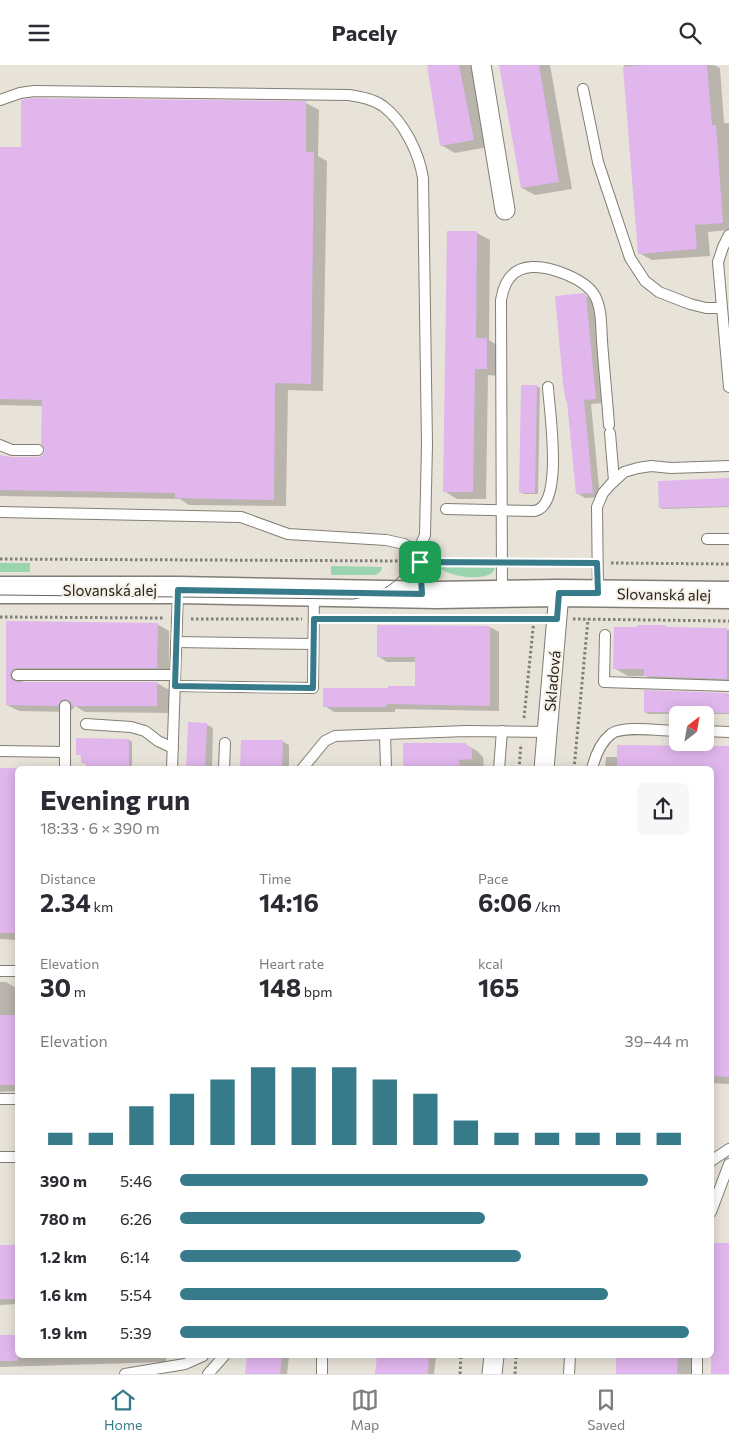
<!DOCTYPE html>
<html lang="en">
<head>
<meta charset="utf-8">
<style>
	body { margin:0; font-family:Commissioner,sans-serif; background:#f7f7f7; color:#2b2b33; height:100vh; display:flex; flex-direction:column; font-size:19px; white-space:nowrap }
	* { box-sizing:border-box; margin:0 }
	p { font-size:16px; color:#7c7c81 }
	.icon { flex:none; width:28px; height:28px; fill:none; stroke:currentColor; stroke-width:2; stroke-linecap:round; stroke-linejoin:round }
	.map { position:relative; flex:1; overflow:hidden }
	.drawer { position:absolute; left:15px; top:701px; width:699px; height:592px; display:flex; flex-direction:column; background:#fff; border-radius:8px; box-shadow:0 2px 12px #0003 }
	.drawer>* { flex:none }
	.needle { width:32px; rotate:31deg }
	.tools { position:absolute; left:669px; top:641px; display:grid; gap:10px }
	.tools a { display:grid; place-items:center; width:45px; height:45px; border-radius:8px; background:#fff; box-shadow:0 2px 12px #0003; font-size:25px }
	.pin { position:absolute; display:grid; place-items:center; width:42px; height:42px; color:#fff; margin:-21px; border-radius:10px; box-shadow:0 2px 8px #0006 }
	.round { display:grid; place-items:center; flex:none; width:52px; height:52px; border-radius:8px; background:#f7f7f7 }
	.overview { display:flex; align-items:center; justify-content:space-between; height:85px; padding:0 25px }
	h1 { font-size:28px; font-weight:700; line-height:38px }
	.stats { display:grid; grid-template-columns:repeat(3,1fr); gap:8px; height:85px; padding:5px 25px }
	.stats div { display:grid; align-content:center }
	.stats b { font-size:25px; font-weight:700 }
	.stats small { font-size:14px; font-weight:400 }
	.stats p { font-size:14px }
	.chart { height:140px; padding:10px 25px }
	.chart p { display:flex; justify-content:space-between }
	.chart svg { width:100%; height:90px; margin-top:5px; stroke:#377b8a; stroke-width:6 }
	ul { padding:0 25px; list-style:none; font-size:16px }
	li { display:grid; grid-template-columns:80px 60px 1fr; align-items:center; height:38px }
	li i { height:12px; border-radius:6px; background:#377b8a }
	header { display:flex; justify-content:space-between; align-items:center; height:65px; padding:0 25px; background:#fff; font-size:22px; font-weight:700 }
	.tabs { display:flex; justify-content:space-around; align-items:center; height:70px; border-top:1px solid #e1e1e2; background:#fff; font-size:14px; color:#7c7c81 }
	.tabs a { display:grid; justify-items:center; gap:2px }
	.tabs .selected { color:#377b8a }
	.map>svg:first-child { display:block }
	.green { fill:#9ad4ae }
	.shadow { fill:#0003 }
	.building { fill:#e0b6ed }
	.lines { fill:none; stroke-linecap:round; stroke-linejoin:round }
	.lane-casing { stroke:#827e75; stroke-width:12 }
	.street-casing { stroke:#827e75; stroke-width:21 }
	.secondary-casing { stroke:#827e75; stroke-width:29 }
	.path { stroke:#817e77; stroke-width:3; stroke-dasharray:2.5 2.5; stroke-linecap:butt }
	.lane { stroke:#fff; stroke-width:10 }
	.street { stroke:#fff; stroke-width:19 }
	.secondary { stroke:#fff; stroke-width:26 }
	.tram { stroke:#67645e; stroke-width:1 }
	.route-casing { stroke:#fff; stroke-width:10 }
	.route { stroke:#377b8a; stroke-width:6 }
	.labels { text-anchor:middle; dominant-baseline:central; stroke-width:4; stroke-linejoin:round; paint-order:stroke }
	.street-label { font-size:15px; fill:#25231f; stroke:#f6f0e6 }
</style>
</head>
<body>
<header><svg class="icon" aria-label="menu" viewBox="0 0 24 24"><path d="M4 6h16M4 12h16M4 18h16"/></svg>Pacely<svg class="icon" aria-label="search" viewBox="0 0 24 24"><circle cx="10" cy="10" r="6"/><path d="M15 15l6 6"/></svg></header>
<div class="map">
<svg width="729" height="1309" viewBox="0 0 729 1309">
	<rect width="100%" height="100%" fill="#e8e3d9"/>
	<g class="green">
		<rect x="0" y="498" width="30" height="9"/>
		<path d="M331 501 382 502 381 506 376 510H331Z"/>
		<path d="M438 502 495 503 492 508C480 516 450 512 438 502Z"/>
	</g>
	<g class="shadow">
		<path d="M429 0H471L480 50 482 52 488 82 455 88 441 80Z"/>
		<path d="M500 0H550L572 124 535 130 522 123Z"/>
		<path d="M624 0H714L720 3 724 58H729V165L708 167 710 191 652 195 639 188Z"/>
		<path d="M306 38 319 45 318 91 327 96 323 326 288 325 286 441 189 440 180 434 0 431V392L38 393 45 390 46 384 43 341 0 340V83L22 84Z"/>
		<path d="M477 168 490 175 489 275 500 282V311L488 310 486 434H457L444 426Z"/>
		<path d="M583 229 594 236 604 338 591 339 600 432 585 433 577 428 568 337Z"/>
		<path d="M537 321 540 323 538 429H524L520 427Z"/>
		<path d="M729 415V442L663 444 660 443Z"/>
		<path d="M7 557 157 559 169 566V609L22 614 23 618H157L169 625V648L85 647 75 641 70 647 19 646 7 640Z"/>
		<path d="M379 561 490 562 499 567V646L395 644V647H334L325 641 389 625 416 622V597H387L378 591Z"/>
		<path d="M665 561 669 564 729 565V621L659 619 646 611H628L614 603Z"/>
		<path d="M727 629 729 630V649H648L645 647Z"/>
		<path d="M206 659 213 663 212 704H187Z"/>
		<path d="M129 675 132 677V704H87V699L82 698V691L77 689Z"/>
		<path d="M282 676 289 680V704H242Z"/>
		<path d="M465 679 477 686 483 692 484 704H404Z"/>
		<path d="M729 683V1019L711 1018V704H605L606 692H618Z"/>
		<path d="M0 704H18V875L0 874Z"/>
		<path d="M0 917H6L18 924V1026L0 1027Z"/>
		<path d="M18 1181V1239L0 1240V1182Z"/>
		<path d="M0 1272 18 1291H166V1297L0 1302Z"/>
		<path d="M248 1291H289L287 1309H247Z"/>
		<path d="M378 1291H436L434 1309H377Z"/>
		<rect x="617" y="1291" width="74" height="18"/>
	</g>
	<g class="building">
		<path d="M427 0H459L474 75 440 81Z"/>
		<path d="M499 0H539L559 117 521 123Z"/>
		<path d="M642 0H707L712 60H716L723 158 695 160 697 184 638 189 623 2Z"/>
		<path d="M31 33 306 36V87H314L311 319 275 318 274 435 175 433V428L0 425V390L12 392H38L42 391 45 385 41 379 42 335 0 334V82H21V35Z"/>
		<path d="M447 166H477L476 273H487V304H475L473 427H443Z"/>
		<path d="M584 228 586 230 596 334 584 335 593 428 576 429 567 337H566L563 318 555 231Z"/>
		<path d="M521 320H537L535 428H519Z"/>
		<path d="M729 413V441L659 443 658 416Z"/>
		<path d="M6 556 158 558 157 603H17L13 604 10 610 11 614 17 617H157V641H72L71 637 65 634 61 635 58 641 6 640Z"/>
		<path d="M377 560 490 561V641L386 639V642H323V623H388V621H415V592H377Z"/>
		<path d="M637 560H665V562L727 563V614L644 611V604H613L614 562H637Z"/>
		<path d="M644 625 727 628V631H729V648L644 647Z"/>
		<path d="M188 657 207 658 205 704H186Z"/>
		<path d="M76 673 129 674V704H86V698H81V690H76Z"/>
		<path d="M241 675H283L282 704H240Z"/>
		<path d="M403 678H465L472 684V694L459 695 460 704H403Z"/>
		<path d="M617 680 729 681V1012L711 1011V704H617Z"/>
		<rect x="0" y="703" width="18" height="165"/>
		<rect x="0" y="950" width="18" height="70"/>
		<path d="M712 1178H729V1309H711Z"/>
		<rect x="0" y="1180" width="18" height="54"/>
		<rect x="0" y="1270" width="18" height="26"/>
		<path d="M247 1291H282L280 1309H245Z"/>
		<path d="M377 1291H429L428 1309H375Z"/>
		<path d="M616 1291H678L677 1309H616Z"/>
	</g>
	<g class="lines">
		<defs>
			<g id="lane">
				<path d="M583 24 598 97 630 193 645 216 659 227 690 239 706 243H721"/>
				<path d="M0 35 20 28 34 26 349 30C361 32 373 34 383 41 404 57 419 88 423 113L427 379 425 470 419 484 422 528"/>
				<path d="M729 170 723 182 718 197 729 322"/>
				<path d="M610 368 614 416"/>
				<path d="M0 380 12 385H38"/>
				<path d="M446 444 534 446C565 442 549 344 548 322"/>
				<path d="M0 447 241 452 288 469 386 475 404 479 419 487"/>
				<path d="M707 474H729"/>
				<path d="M598 527 597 442 603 428 611 419 624 407 638 403 651 401 671 403 729 401"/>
				<path d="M502 528 501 235C504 217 512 203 532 202 550 201 586 214 595 231 602 244 601 262 602 276 604 304 607 332 609 360"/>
				<path d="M605 570 604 617 729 621"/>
				<path d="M176 577 313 579"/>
				<path d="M17 610H175"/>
				<path d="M175 621 313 623 314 528"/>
				<path d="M86 659 131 662 145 666 158 676 173 683"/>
				<path d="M705 666 729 667"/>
				<path d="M385 669 386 704"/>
				<path d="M0 686 65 687"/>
				<path d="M65 704V641"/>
				<path d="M172 704 178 526"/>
				<path d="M224 704 225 678"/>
				<path d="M302 704 325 676 335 671 466 666 547 667"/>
				<path d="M499 704 502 666"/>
				<path d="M592 704C595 691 600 678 611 669 623 660 662 666 678 666"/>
				<path d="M0 906H18"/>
				<path d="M0 1034H18"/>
				<path d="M0 1092H18"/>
				<path d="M711 1096 729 1084"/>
				<path d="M711 1147 729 1099"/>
				<path d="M125 1309 185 1299 203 1291"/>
				<path d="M208 1309 224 1291"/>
				<path d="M322 1309V1291"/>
				<path d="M569 1309 570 1291"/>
				<path d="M697 1309V1291"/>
			</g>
			<g id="street">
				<path d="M481 0 505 145"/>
				<path d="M544 704 559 528"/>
				<path d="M492 1309 494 1291"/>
			</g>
			<path id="secondary" d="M0 525H178L437 530 559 528 729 530"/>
		</defs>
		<use href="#lane" class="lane-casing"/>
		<use href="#street" class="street-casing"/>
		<use href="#secondary" class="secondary-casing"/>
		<g class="path">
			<path d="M0 494 407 496"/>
			<path d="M433 497 489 498"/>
			<path d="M516 498H584"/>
			<path d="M611 498 729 499"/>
			<path d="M0 552 164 553"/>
			<path d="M191 554H302"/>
			<path d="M326 554H432"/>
			<path d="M446 554H539"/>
			<path d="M573 554 729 556"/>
			<path d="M524 653 534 554"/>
			<path d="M519 704 521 679"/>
			<path d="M574 704 588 554"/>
			<path d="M460 1309 461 1291"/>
			<path d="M515 1309 516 1291"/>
		</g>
		<use href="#lane" class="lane"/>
		<use href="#street" class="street"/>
		<use href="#secondary" class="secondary"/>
		<path class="tram" d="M0 530 353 534C380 530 401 517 412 492"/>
	</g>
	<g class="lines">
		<defs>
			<path id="route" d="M420 497 597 498 598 528H559L557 554H314L313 623 175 621 178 525 422 529Z"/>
		</defs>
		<use href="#route" class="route-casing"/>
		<use href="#route" class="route"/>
	</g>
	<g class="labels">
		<g class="street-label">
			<text x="110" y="525">Slovanská alej</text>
			<text transform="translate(664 529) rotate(1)">Slovanská alej</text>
			<text transform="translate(552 616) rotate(-85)">Skladová</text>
		</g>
	</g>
</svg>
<div class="tools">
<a><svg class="needle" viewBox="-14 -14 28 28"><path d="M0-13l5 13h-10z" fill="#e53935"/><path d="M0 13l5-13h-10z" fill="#7c7c81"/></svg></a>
</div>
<div class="pin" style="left:420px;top:497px;background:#1e9e55"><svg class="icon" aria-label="arrive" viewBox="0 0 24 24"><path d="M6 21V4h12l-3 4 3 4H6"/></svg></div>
<section class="drawer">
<div class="overview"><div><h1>Evening run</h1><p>18:33 · 6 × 390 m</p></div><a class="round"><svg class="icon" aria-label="share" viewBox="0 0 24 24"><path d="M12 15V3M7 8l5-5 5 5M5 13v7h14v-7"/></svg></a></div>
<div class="stats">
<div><p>Distance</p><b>2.34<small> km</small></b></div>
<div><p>Time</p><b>14:16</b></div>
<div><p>Pace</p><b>6:06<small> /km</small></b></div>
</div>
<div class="stats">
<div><p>Elevation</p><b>30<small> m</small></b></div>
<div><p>Heart rate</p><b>148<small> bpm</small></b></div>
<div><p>kcal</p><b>165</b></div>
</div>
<div class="chart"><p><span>Elevation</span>39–44 m</p>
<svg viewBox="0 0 160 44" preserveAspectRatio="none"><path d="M5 44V38M15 44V38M25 44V25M35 44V19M45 44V12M55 44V6M65 44V6M75 44V6M85 44V12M95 44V19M105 44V32M115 44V38M125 44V38M135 44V38M145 44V38M155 44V38"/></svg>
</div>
<ul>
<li><b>390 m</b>5:46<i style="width:92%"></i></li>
<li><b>780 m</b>6:26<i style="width:60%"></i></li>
<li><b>1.2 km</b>6:14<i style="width:67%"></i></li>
<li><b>1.6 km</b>5:54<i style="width:84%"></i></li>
<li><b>1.9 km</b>5:39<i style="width:100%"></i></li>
</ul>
</section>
</div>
<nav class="tabs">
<a class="selected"><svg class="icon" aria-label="home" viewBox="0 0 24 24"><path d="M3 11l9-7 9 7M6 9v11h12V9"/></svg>Home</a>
<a><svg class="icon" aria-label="map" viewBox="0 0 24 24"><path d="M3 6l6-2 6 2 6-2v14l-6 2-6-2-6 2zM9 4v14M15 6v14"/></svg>Map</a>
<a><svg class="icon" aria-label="saved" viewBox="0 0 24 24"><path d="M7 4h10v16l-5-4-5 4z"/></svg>Saved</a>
</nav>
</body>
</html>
